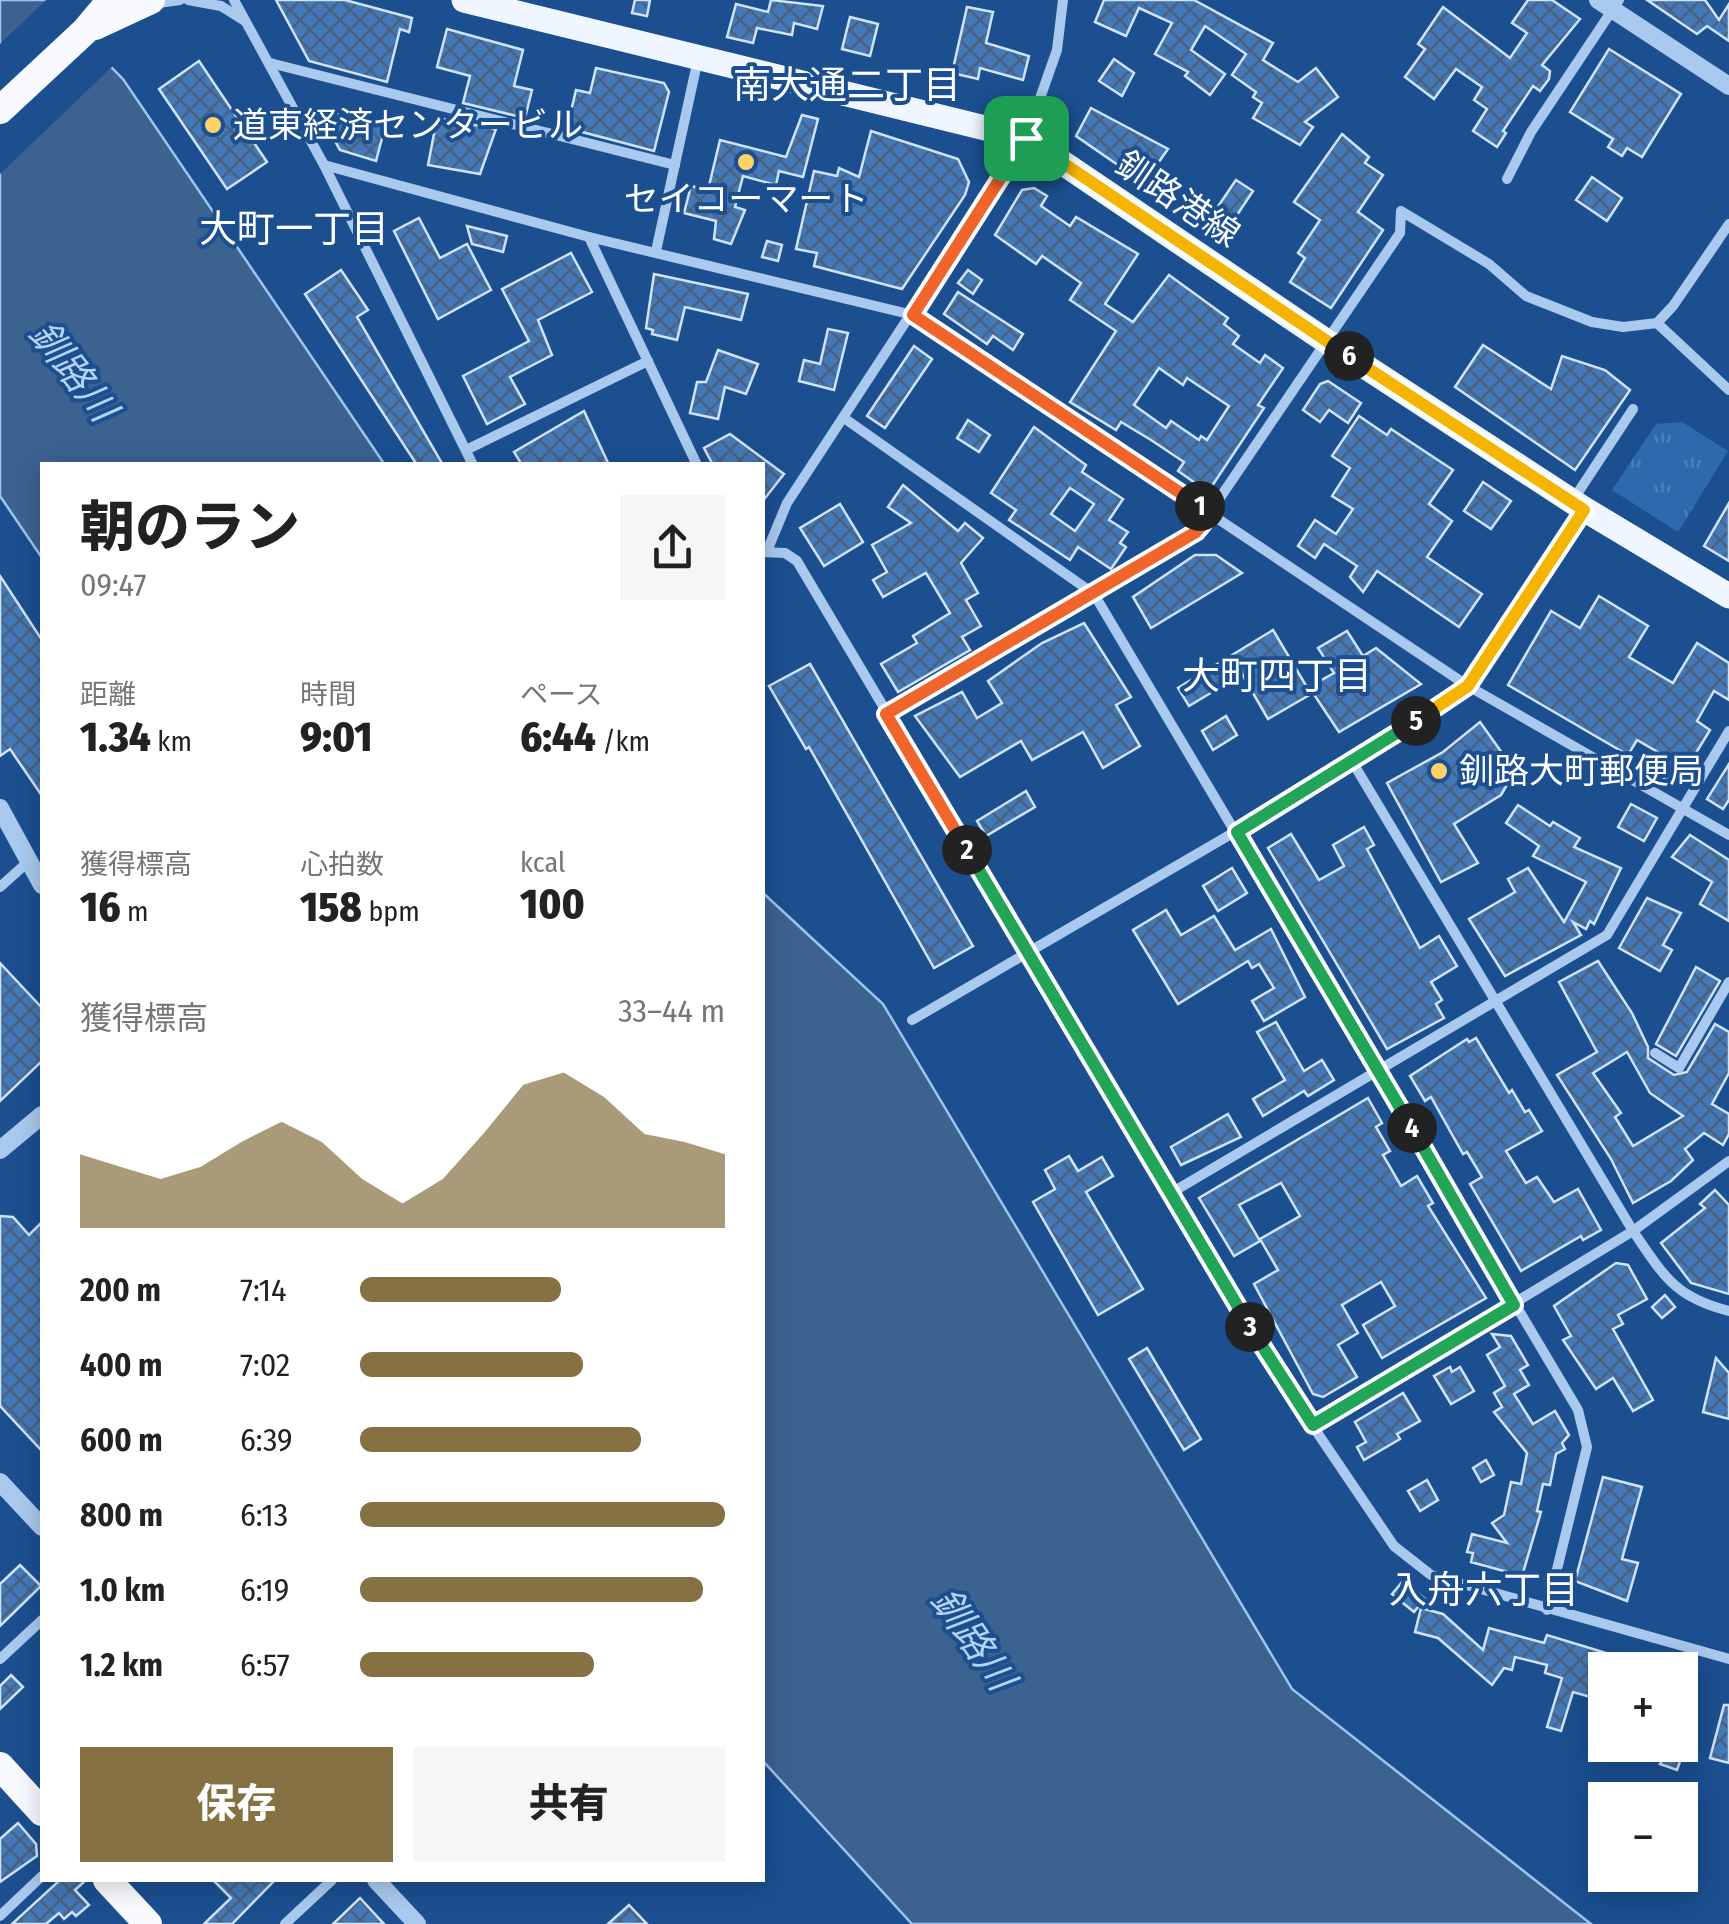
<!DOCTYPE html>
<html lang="ja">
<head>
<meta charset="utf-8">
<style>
	body { margin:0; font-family:"Fira Sans Condensed","Noto Sans JP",sans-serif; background:#f6f6f6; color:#222; height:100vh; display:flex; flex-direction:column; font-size:38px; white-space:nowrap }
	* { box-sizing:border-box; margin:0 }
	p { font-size:32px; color:#767676 }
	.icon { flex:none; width:55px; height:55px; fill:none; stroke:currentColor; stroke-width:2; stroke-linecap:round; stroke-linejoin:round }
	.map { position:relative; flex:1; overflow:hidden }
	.drawer { position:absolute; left:40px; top:462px; width:725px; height:1420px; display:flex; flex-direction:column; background:#fff; border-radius:0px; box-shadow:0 5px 25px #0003 }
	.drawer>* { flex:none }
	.fabs { position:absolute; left:1588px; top:1652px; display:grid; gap:20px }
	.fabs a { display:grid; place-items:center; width:110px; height:110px; border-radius:0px; background:#fff; box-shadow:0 5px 25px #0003; font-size:50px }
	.pin { position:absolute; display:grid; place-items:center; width:85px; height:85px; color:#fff; margin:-42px; border-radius:20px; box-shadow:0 5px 15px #0006 }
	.km { position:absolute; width:50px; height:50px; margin:-25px; border-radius:50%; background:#222; color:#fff; font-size:28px; line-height:50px; text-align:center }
	.round { display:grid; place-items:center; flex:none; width:105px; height:105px; border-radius:0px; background:#f6f6f6 }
	.summary { display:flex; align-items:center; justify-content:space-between; height:170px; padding:0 40px }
	h1 { font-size:55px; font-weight:800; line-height:75px }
	.metrics { display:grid; grid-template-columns:repeat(3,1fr); gap:15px; height:170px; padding:10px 40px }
	.metrics div { display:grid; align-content:center }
	.metrics b { font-size:42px; font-weight:800 }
	.metrics small { font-size:28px; font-weight:400 }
	.metrics p { font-size:28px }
	.chart { height:280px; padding:20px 40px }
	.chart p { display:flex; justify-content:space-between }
	.chart svg { width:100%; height:180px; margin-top:10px; fill:#857141; opacity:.7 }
	.primary-button { display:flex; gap:20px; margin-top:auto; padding:20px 40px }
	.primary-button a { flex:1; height:115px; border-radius:0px; background:#857141; color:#fff; font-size:40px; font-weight:800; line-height:115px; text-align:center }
	.primary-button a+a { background:#f6f6f6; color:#222 }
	ul { padding:0 40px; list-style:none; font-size:32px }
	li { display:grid; grid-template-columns:160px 120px 1fr; align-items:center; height:75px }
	li i { height:25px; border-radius:12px; background:#857141 }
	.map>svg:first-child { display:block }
	.grass { fill:url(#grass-tufts) }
	.water { fill:#3c6290; stroke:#9cc4f0; stroke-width:2.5 }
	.pier { fill:#1b4f8f }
	.building { fill:url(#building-cross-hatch); stroke:#cfe3fa; stroke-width:2.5; fill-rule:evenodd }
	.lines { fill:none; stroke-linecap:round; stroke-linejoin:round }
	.minor { stroke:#a9c9ee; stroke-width:10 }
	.tertiary { stroke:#a9c9ee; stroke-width:18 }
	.primary { stroke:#f0f6ff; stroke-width:25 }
	.trunk { stroke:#f8faff; stroke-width:28 }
	.split-1-casing { stroke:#fff; stroke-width:20 }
	.split-2-casing { stroke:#fff; stroke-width:20 }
	.split-3-casing { stroke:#fff; stroke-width:20 }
	.split-4-casing { stroke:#fff; stroke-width:20 }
	.split-5-casing { stroke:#fff; stroke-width:20 }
	.split-6-casing { stroke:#fff; stroke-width:20 }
	.split-7-casing { stroke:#fff; stroke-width:20 }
	.split-1 { stroke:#f0652b; stroke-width:12 }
	.split-2 { stroke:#f0652b; stroke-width:12 }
	.split-3 { stroke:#22a559; stroke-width:12 }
	.split-4 { stroke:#22a559; stroke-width:12 }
	.split-5 { stroke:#22a559; stroke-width:12 }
	.split-6 { stroke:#f5b400; stroke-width:12 }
	.split-7 { stroke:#f5b400; stroke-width:12 }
	.poi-dot { fill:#ffd166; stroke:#1b4f8f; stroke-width:4 }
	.labels { text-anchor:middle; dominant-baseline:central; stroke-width:8; stroke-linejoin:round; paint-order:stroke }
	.poi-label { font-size:35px; fill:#fff; stroke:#1b4f8f; text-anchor:start }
	.street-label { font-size:35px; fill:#fff; stroke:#1b4f8f }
	.neighbourhood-label { font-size:38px; fill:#fff; stroke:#1b4f8f }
	.water-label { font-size:38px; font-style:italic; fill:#b5d3f5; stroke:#1b4f8f }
</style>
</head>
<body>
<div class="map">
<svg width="1729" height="1924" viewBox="0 0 1729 1924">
	<defs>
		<pattern id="grass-tufts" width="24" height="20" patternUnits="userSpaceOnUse" patternTransform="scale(2.5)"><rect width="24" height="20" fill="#2e69ad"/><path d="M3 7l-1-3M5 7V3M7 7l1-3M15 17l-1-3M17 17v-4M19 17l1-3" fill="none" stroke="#4d80b9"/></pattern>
		<pattern id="building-cross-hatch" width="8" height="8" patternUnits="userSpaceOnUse" patternTransform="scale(2.5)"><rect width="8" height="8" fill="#4478b7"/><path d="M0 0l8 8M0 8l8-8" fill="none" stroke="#486282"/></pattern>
	</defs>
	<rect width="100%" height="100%" fill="#1b4f8f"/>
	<path class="grass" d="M1682 422 1728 451 1678 532 1612 490 1656 424Z"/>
	<g class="water">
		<path d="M0 0H45L123 79 385 465H42V558L0 496Z"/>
		<path d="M762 892 883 1004 1292 1689 1591 1924H912L763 1761Z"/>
	</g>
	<path class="pier" d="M46 0H52L115 64 0 174V44Z"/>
	<g class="building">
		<path d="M276 0H345L412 18 409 32 400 29 387 82 309 61Z"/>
		<path d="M635 0H650L647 16 632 13Z"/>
		<path d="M771 0 823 6 817 29 794 23 792 35 757 28 753 43 727 37 736 4 768 12Z"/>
		<path d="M1104 0H1194L1273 43 1263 60 1298 82 1316 68 1338 97 1305 122 1313 127 1300 145 1253 118 1262 103 1253 97 1256 92 1232 75 1246 54 1205 26 1191 50 1225 74 1210 95 1185 76 1188 72 1155 54 1172 23 1139 8 1126 36 1095 22Z"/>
		<path d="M1528 0H1552L1580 19 1542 65 1550 71 1549 79 1540 91 1533 86 1503 131 1506 133 1497 147 1473 131 1487 109 1474 100 1482 87 1456 69 1434 99 1405 77 1425 49 1418 44 1443 7 1510 58 1527 33 1512 23Z"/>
		<path d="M1647 0H1705L1719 20 1729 4V41L1707 26 1697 34Z"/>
		<path d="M967 7 993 12 986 43 1029 56 1023 80 980 68 978 79 952 73Z"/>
		<path d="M850 17 878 24 870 56 842 49Z"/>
		<path d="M447 29 523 50 514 86 532 90 525 118 463 103 470 76 437 67Z"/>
		<path d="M1609 49 1681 94 1642 157 1627 148 1622 156 1608 147 1613 139 1570 112Z"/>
		<path d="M1114 59 1134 73 1122 96 1099 81Z"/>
		<path d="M199 61 267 162 227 189 159 89Z"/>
		<path d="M596 68 664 83 669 92 654 151 567 128 576 90 590 93Z"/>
		<path d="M1091 108 1168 149 1144 183 1076 136Z"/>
		<path d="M317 109 385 127 376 161 340 150Z"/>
		<path d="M802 115 818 119 803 177 779 171 776 185 743 176 735 207 745 210 731 244 714 239 716 221 684 213 691 186 708 190 720 140 786 157Z"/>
		<path d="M437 118 496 129 480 174 428 165Z"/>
		<path d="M871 131 958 159 969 182 965 195 902 289 814 266 817 253 796 249 814 171 837 176 839 168 859 177Z"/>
		<path d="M1342 134 1369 157 1365 163 1383 175 1358 212 1383 230 1331 308 1290 282 1305 258 1298 253 1320 220 1294 202Z"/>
		<path d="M1592 177 1622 198 1607 221 1576 200Z"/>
		<path d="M1236 180 1253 191 1223 236 1206 224Z"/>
		<path d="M1034 188 1047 196 1041 206 1070 226 1076 217 1138 254 1105 304 1133 322 1169 275 1228 318 1224 324 1239 336 1233 344 1260 363 1265 355 1283 368 1258 405 1264 408 1208 492 1178 471 1184 462 1151 440 1121 422 1116 430 1070 402 1116 331 1070 300 1081 283 1042 256 1036 264 995 235 1022 190ZM1159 368 1183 385 1187 378 1229 406 1207 440 1201 436 1199 440 1171 421 1166 428 1134 405Z"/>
		<path d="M419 218 440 258 467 244 491 290 438 319 394 231Z"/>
		<path d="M467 226 507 236 503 252 472 244Z"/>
		<path d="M767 241 782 245 778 261 762 257Z"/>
		<path d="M571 253 592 292 538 320 552 355 510 377 525 404 487 424 463 376 529 341 502 289Z"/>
		<path d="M341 270 368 310 357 317 443 465H417L305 294Z"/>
		<path d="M968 270 982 280 973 294 958 283Z"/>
		<path d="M654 274 748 294 741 320 685 307 677 340 652 334 653 330 646 328Z"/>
		<path d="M958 292 1023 334 1013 350 993 336 987 344 944 314Z"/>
		<path d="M828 329 848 333 834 390 799 381 804 360 820 364Z"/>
		<path d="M1483 345 1551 389 1562 356 1605 370 1630 390 1575 470 1455 387Z"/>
		<path d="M914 346 932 359 885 428 867 416Z"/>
		<path d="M718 350 758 364 746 394 725 387 718 419 690 413 697 382H706Z"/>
		<path d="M1328 381 1361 403 1348 423 1329 410 1320 422 1303 410 1320 384Z"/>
		<path d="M584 411 609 465H522L514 452Z"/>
		<path d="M1359 416 1387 435 1391 429 1453 470 1429 504 1452 521 1427 557 1482 594 1459 627 1377 571 1363 592 1350 577 1357 566 1324 544 1315 558 1298 546 1315 520 1336 534 1353 509 1332 496 1350 468 1332 456Z"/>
		<path d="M968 420 990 435 979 452 957 438Z"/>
		<path d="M1034 427 1086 465 1082 472 1123 499 1109 520 1128 532 1120 543 1126 547 1111 569 1078 547 1070 560 1009 520 1016 510 991 493ZM1070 488 1094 504 1075 531 1051 514Z"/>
		<path d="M730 434 784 474 762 502V465H713L704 448Z"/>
		<path d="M1483 482 1511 501 1491 529 1464 511Z"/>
		<path d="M903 485 958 531 965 523 983 538 961 563 978 593 966 600 981 626 962 637 970 650 898 692 881 664 917 643 913 636 950 613 926 573 883 597 873 580 887 572 872 545 911 523 888 507Z"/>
		<path d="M1729 503V561L1704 546Z"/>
		<path d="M840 504 863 542 824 566 800 528Z"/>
		<path d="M1195 555H1216L1242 573 1151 628 1133 597Z"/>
		<path d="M0 576 42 640V796L10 749 0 756Z"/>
		<path d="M1599 596 1648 626 1629 657 1673 683 1697 643 1729 663V700L1714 691 1697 721 1710 730 1680 779 1662 782 1666 775 1653 767 1661 754 1637 740 1628 755 1508 685 1551 611 1580 628Z"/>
		<path d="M1084 623 1131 697 1116 705 1140 746 1103 768 1083 732 1032 760 1021 741 960 777 915 716 962 692 977 718 1002 703 988 681 1042 643Z"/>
		<path d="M1273 630 1311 694 1268 719 1242 674 1189 706 1178 688Z"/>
		<path d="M1347 631 1363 656 1376 648 1421 684 1339 732 1309 687 1334 673 1318 648Z"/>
		<path d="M810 664 973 946 934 968 809 747 806 749 769 686Z"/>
		<path d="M1226 716 1237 735 1213 750 1202 731Z"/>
		<path d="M1480 722 1515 771 1501 795 1454 824 1478 863 1441 882 1387 783 1443 752Z"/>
		<path d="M1729 764V800L1723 809 1707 799Z"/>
		<path d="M1026 791 1035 807 986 836 977 821Z"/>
		<path d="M1631 804 1657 818 1644 841 1618 827Z"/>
		<path d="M1518 805 1550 826 1553 822 1580 838 1574 847 1621 868 1594 924 1590 921 1586 929 1573 922 1581 935 1505 976 1469 919 1515 892 1508 879 1528 868 1564 922 1586 882 1533 856 1539 846 1506 823Z"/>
		<path d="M1364 827 1374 845 1367 849 1420 948 1439 936 1457 966 1431 982 1442 1000 1436 1004 1444 1018 1387 1049 1268 848 1291 834 1319 880 1344 866 1333 845Z"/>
		<path d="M1690 835 1729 860V921L1700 904 1712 882 1672 857Z"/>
		<path d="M1232 868 1247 893 1218 911 1203 886Z"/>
		<path d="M1647 898 1681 913 1663 945 1672 950 1660 971 1619 948Z"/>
		<path d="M1166 910 1181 935 1214 916 1235 950 1271 929 1305 997 1264 1021 1252 1001 1274 988 1259 964 1252 968 1248 961 1178 1004 1133 930Z"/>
		<path d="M1598 961 1632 1013 1648 1047V1058L1674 1075 1687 1072 1715 1024 1729 1032V1073L1712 1104 1729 1114V1134L1723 1145 1704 1133 1685 1149 1693 1160 1671 1181 1633 1203 1611 1159 1557 1075 1597 1052 1559 982ZM1627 1052 1650 1093 1683 1116 1633 1146 1615 1117 1621 1113 1593 1073Z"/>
		<path d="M0 963 42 1008V1061L0 1101Z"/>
		<path d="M1696 967 1720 981 1676 1056 1656 1044Z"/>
		<path d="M1276 1022 1304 1071 1322 1060 1334 1080 1308 1096 1304 1091 1263 1116 1253 1099 1285 1080 1257 1032Z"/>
		<path d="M1476 1038 1509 1093 1512 1090 1525 1112 1529 1110 1542 1131 1506 1151 1526 1183 1537 1177 1554 1202 1578 1189 1601 1230 1583 1240 1581 1236 1521 1271 1470 1184 1482 1177 1467 1152 1463 1154 1431 1097 1425 1101 1410 1076 1467 1039 1469 1042Z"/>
		<path d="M1368 1098 1382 1123 1376 1127 1390 1151 1383 1155 1401 1186 1417 1176 1433 1203 1428 1206 1486 1298 1382 1358 1363 1325 1395 1306 1381 1282 1342 1305 1358 1333 1338 1345 1357 1377 1323 1397 1313 1394 1254 1284 1278 1270 1260 1239 1300 1216 1281 1183 1239 1205 1260 1241 1234 1256 1199 1198Z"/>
		<path d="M1228 1114 1241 1137 1181 1165 1171 1147Z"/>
		<path d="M1069 1156 1078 1171 1102 1157 1113 1176 1086 1192 1143 1289 1098 1315 1033 1202 1055 1189 1045 1170Z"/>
		<path d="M1715 1190 1729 1205V1294L1691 1283 1661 1243 1705 1208 1700 1204Z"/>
		<path d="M0 1216 13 1217 29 1235 42 1222V1451L0 1406Z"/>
		<path d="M1616 1263 1628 1265 1647 1299 1618 1315 1623 1324 1613 1329 1653 1400 1633 1411 1613 1378 1596 1389 1563 1340 1571 1336 1554 1306Z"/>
		<path d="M1665 1295 1675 1307 1662 1318 1652 1307Z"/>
		<path d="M1492 1334 1511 1336 1528 1365 1520 1370 1529 1385 1514 1394 1533 1424 1555 1411 1569 1435 1562 1443 1565 1449 1556 1454 1550 1485 1543 1484 1537 1511 1541 1512 1522 1576 1471 1562 1473 1553 1467 1552 1472 1534 1507 1543 1492 1523 1504 1515 1511 1482 1521 1484 1527 1453 1494 1412 1502 1407 1494 1393 1505 1386 1487 1355 1500 1347Z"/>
		<path d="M1147 1348 1201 1439 1184 1450 1129 1359Z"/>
		<path d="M1716 1358 1729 1373V1419L1703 1412Z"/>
		<path d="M1450 1367 1452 1372 1460 1367 1474 1391 1451 1404 1434 1376Z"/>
		<path d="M1403 1393 1420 1421 1397 1434 1400 1439 1364 1460 1357 1447 1366 1442 1355 1422Z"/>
		<path d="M1486 1460 1494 1475 1481 1482 1473 1468Z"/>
		<path d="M1603 1477 1642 1487 1622 1559 1638 1563 1627 1601 1575 1581Z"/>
		<path d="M1427 1480 1438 1500 1420 1511 1408 1491Z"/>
		<path d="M20 1565 41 1586 0 1626V1584Z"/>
		<path d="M1403 1581 1425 1599 1414 1612 1392 1594Z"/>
		<path d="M1421 1608 1443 1614 1483 1650 1489 1628 1544 1643 1547 1635 1649 1666V1670H1605V1701L1573 1692 1561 1731 1547 1727 1562 1678 1545 1673 1547 1665 1515 1657 1512 1670 1504 1668 1492 1685 1438 1638 1415 1632Z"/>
		<path d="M11 1675 23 1687 0 1709V1686Z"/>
		<path d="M1724 1705H1729V1763L1710 1758Z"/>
		<path d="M1635 1745H1686L1677 1770 1660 1764 1662 1761Z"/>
		<path d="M18 1823 36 1844 37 1856 0 1882V1839Z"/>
		<path d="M60 1880H86L75 1890 89 1905 76 1916 72 1912 64 1919 59 1913 46 1924H12Z"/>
		<path d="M213 1880H275L232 1924H204L231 1898Z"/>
		<path d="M360 1898 384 1924H333Z"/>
		<path d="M629 1905 647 1924H608Z"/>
	</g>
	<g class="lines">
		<g class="minor">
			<path d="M188 0 221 6 245 21"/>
			<path d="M234 0 324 165 473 465"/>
			<path d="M151 4 180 0"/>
			<path d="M270 63 675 165"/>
			<path d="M324 165 589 237 913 315 1468 686 1729 835"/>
			<path d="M1507 179 1531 132 1619 0"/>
			<path d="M589 237 697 465"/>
			<path d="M656 251 698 59"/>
			<path d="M1657 323 1729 390"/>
			<path d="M844 418 1094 594 1578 1410 1587 1447 1547 1610"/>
			<path d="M466 450 648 361"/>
			<path d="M1573 500 1633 409"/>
			<path d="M767 551 787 503 1026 138 1057 50 1063 0"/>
			<path d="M762 552 785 553 797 561 1291 1394 1394 1546 1431 1575 1729 1659"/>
			<path d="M886 714 1196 533 1400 233 1401 211 1489 264 1526 296 1592 322 1623 327 1657 323 1673 306 1729 224"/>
			<path d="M1353 763 1633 1231C1664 1276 1674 1297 1729 1311"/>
			<path d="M0 887 29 861"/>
			<path d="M912 1020 1353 763 1468 686 1584 511"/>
			<path d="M1655 1053 1679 1068 1729 982"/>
			<path d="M1171 1193 1607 935 1729 731"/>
			<path d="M1313 1425 1633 1231 1729 1161"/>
			<path d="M0 1659 42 1620"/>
			<path d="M0 1916 42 1876"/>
			<path d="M285 1924 332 1880"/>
		</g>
		<g class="tertiary">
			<path d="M1598 0 1729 86"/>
			<path d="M0 808 42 885"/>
			<path d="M0 1150 42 1115"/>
			<path d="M0 1482 42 1527"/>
			<path d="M376 1880 417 1924"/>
		</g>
		<path class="primary" d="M464 0 1026 138 1329 343 1584 509 1729 596"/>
		<g class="trunk">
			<path d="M95 26 151 0"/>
			<path d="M0 110 85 31 111 0"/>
			<path d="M0 1766 42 1812"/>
			<path d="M107 1880 148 1924"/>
		</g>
	</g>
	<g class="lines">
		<defs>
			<path id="split-1" d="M1026 138 913 315 1200 506"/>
			<path id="split-2" d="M967 850 886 714 1196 532 1211 514 1200 506"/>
			<path id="split-3" d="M967 850 1250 1327"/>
			<path id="split-4" d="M1250 1327 1313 1425 1514 1305 1412 1128"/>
			<path id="split-5" d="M1412 1128 1237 832 1416 721"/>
			<path id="split-6" d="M1349 356 1584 510 1468 686 1416 721"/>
			<path id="split-7" d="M1026 138 1349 356"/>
		</defs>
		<use href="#split-1" class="split-1-casing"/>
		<use href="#split-2" class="split-2-casing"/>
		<use href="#split-3" class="split-3-casing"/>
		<use href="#split-4" class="split-4-casing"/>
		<use href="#split-5" class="split-5-casing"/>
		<use href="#split-6" class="split-6-casing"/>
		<use href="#split-7" class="split-7-casing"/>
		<use href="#split-1" class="split-1"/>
		<use href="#split-2" class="split-2"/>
		<use href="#split-3" class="split-3"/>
		<use href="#split-4" class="split-4"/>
		<use href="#split-5" class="split-5"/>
		<use href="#split-6" class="split-6"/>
		<use href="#split-7" class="split-7"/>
	</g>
	<g class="poi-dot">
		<circle cx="213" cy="125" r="10"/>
		<circle cx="746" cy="162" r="10"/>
		<circle cx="1439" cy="771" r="10"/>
	</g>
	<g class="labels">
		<g class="poi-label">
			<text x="233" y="125">道東経済センタービル</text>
			<text x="746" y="199" text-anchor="middle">セイコーマート</text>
			<text x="1459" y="771">釧路大町郵便局</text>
		</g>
		<g class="street-label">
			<text transform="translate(1178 199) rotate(34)">釧路港線</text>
		</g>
		<g class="neighbourhood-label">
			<text x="847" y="85">南大通二丁目</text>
			<text x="294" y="229">大町一丁目</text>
			<text x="1277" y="676">大町四丁目</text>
			<text x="1484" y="1590">入舟六丁目</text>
		</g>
		<g class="water-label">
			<text transform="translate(73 371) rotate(52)">釧路川</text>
			<text transform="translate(973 1639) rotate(55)">釧路川</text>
		</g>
	</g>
</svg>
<div class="fabs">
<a>+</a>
<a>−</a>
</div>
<div class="pin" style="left:1026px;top:138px;background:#1e9e55"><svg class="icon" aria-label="arrive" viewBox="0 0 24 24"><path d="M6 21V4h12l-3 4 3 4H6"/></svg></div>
<b class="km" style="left:1200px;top:506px">1</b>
<b class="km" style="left:967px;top:850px">2</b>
<b class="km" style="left:1250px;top:1327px">3</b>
<b class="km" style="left:1412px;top:1128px">4</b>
<b class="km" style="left:1416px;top:721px">5</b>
<b class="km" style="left:1349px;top:356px">6</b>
<section class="drawer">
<div class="summary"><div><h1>朝のラン</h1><p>09:47</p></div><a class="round"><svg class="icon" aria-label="share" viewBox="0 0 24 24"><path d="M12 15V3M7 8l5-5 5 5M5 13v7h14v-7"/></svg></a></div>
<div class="metrics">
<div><p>距離</p><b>1.34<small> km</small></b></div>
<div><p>時間</p><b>9:01</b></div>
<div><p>ペース</p><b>6:44<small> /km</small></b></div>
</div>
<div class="metrics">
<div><p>獲得標高</p><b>16<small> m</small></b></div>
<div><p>心拍数</p><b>158<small> bpm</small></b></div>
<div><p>kcal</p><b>100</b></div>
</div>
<div class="chart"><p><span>獲得標高</span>33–44 m</p>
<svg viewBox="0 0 160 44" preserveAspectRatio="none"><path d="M0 44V26L10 29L20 32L30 29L40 23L50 18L60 23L70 32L80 38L90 32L100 21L110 9L120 6L130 12L140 21L150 23L160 26V44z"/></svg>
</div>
<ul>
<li><b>200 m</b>7:14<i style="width:55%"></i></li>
<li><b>400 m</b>7:02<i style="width:61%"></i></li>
<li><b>600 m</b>6:39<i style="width:77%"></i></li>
<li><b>800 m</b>6:13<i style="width:100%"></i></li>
<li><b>1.0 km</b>6:19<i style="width:94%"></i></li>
<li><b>1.2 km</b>6:57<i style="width:64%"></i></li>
</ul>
<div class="primary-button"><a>保存</a><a>共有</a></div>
</section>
</div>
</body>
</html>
